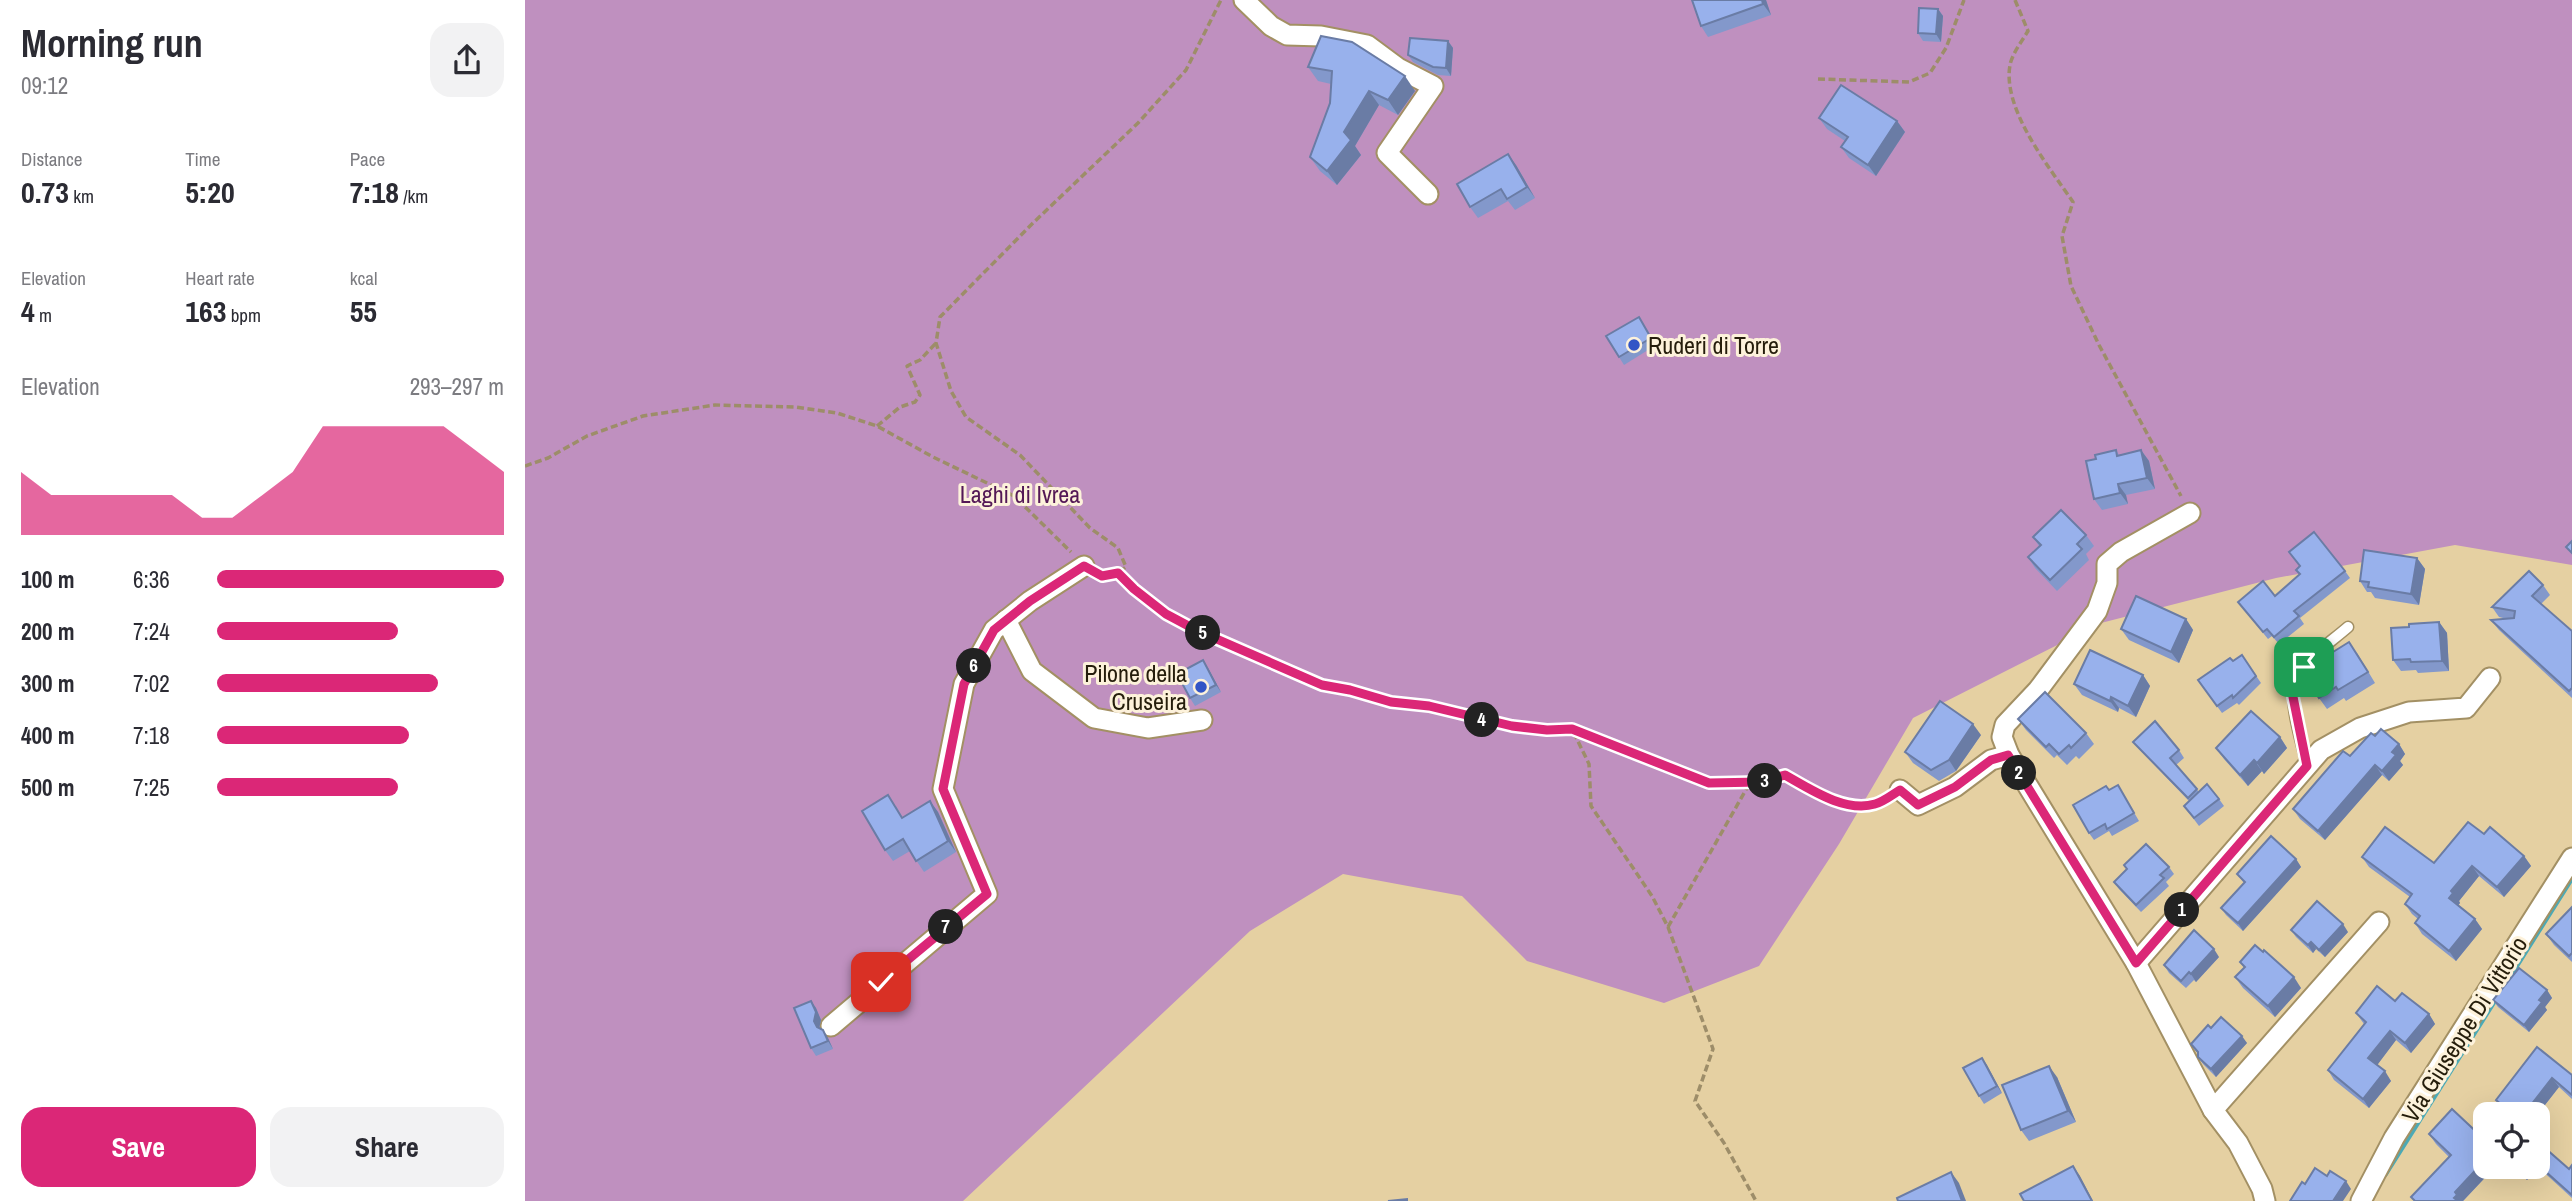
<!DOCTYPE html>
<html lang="en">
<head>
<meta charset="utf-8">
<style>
	body { margin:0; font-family:"Archivo Narrow",sans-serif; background:#f2f2f3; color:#2b2b33; height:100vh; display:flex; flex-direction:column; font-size:26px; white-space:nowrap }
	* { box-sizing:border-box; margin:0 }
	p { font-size:23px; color:#7c7c81 }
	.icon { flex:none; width:38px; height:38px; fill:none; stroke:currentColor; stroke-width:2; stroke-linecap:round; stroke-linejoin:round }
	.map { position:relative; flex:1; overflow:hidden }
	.side { display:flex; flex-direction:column; background:#fff; width:525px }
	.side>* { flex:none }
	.tools { position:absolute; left:1948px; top:1102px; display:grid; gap:14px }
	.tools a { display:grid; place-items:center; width:77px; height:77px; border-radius:14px; background:#fff; box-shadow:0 7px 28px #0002; font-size:35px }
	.pin { position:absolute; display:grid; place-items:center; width:60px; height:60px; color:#fff; margin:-30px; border-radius:14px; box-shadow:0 4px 10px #0006 }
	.km { position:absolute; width:35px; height:35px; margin:-18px; border-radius:50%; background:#222; color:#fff; font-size:19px; line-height:35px; text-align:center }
	.round { display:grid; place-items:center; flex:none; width:74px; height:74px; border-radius:21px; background:#f2f2f3 }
	.overview { display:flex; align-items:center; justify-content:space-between; height:119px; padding:0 21px }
	h1 { font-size:38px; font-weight:700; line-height:52px }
	.stats { display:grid; grid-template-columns:repeat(3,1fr); gap:10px; height:119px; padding:7px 21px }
	.stats div { display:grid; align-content:center }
	.stats b { font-size:30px; font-weight:700 }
	.stats small { font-size:19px; font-weight:400 }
	.stats p { font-size:19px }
	.chart { height:196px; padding:14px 21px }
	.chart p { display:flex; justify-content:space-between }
	.chart svg { width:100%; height:126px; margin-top:7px; fill:#db2777; opacity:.7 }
	.primary-button { display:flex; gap:14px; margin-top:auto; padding:14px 21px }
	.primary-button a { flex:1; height:80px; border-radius:21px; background:#db2777; color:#fff; font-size:28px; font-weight:700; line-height:80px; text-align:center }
	.primary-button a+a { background:#f2f2f3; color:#2b2b33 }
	ul { padding:0 21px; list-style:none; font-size:23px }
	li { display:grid; grid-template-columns:112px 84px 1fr; align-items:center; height:52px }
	li i { height:18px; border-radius:9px; background:#db2777 }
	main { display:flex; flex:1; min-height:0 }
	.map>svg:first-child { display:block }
	.green { fill:#bf90bf }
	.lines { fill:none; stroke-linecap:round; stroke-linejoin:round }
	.stream { stroke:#4ca9b5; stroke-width:6 }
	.service-casing { stroke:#a39064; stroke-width:13 }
	.minor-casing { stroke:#a39064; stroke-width:23 }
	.path { stroke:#9d8d69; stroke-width:3.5; stroke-dasharray:7 3.5; stroke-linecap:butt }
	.service { stroke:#fff; stroke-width:10 }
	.minor { stroke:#fff; stroke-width:19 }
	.wall { fill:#8398cb }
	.shaded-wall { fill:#6a7ca5 }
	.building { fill:#98b1ec; stroke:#6a7ca5; stroke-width:2 }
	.route-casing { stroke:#fff; stroke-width:14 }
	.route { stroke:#db2777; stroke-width:9 }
	.poi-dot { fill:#3255c6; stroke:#fdf2db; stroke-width:2.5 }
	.labels { text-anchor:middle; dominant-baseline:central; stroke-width:6; stroke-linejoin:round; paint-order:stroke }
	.poi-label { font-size:24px; fill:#251d0b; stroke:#fdf2db; text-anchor:start }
	.park-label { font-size:24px; fill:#541856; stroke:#fdf2db }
	.street-label { font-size:24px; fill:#251d0b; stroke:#fdf2db }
</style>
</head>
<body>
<main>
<section class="side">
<div class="overview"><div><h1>Morning run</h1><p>09:12</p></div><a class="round"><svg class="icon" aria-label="share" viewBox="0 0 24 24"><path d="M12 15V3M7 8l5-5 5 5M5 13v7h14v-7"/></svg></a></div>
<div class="stats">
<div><p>Distance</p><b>0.73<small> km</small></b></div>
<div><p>Time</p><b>5:20</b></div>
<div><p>Pace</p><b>7:18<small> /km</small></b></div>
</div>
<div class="stats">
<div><p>Elevation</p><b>4<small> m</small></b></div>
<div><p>Heart rate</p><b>163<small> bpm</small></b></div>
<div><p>kcal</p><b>55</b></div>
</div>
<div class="chart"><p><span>Elevation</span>293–297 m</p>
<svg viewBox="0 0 160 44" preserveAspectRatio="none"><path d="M0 44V22L10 30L20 30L30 30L40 30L50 30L60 38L70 38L80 30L90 22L100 6L110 6L120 6L130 6L140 6L150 14L160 22V44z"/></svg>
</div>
<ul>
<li><b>100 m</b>6:36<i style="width:100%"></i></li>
<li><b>200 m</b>7:24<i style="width:63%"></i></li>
<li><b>300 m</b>7:02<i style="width:77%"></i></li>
<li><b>400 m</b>7:18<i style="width:67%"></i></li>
<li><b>500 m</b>7:25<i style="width:63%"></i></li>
</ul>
<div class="primary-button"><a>Save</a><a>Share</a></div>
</section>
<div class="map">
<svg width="2047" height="1201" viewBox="0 0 2047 1201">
	<rect width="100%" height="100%" fill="#e5d0a2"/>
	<path class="green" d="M0 0H2047V565L1930 545 1751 578 1576 623 1388 718 1314 844 1234 966 1139 1003 1002 961 937 896 818 874 725 931 438 1201H0Z"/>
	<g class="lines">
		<path class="stream" d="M1860 1174 2047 877"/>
		<defs>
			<path id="service" d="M1782 765C1777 743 1761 698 1772 677 1782 657 1806 642 1823 627"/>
			<g id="minor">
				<path d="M719 0 746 26 762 35 796 36 842 45 873 68 908 86 862 153 903 194"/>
				<path d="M1665 513 1596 552 1582 564V583L1572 611 1513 690 1480 725 1477 737 1484 755 1611 963 1688 1110 1713 1143 1737 1189 1740 1201"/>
				<path d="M481 620 507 671 569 718 623 728 677 720"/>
				<path d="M1375 790 1393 805 1430 787 1466 760 1484 755"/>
				<path d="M1611 963 1796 750 1835 728 1884 712 1941 708 1965 678"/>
				<path d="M306 1026 462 894 418 789 439 684 469 630 505 601 559 566"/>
				<path d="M1688 1110 1854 922"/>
				<path d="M1836 1201 1869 1138 2047 858"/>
			</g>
		</defs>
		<use href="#service" class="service-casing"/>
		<use href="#minor" class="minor-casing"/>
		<g class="path">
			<path d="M1490 0 1503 31C1497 41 1487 54 1485 65 1477 109 1524 167 1548 202L1537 236 1546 286 1574 345 1656 496"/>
			<path d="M1293 79 1384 82 1405 73 1421 48 1439 0"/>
			<path d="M352 426 375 407 390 402 395 395 382 366 395 360 411 343"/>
			<path d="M0 466 23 458 62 436 118 416 190 405 271 407 312 413 352 426 408 457 489 496 546 552"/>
			<path d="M593 573 609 589 641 614 671 630 797 685 825 690 866 702 904 706 987 726 1022 730 1047 729 1064 764 1066 806 1127 896 1143 927 1188 1049 1170 1101 1199 1143 1231 1201"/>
			<path d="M574 574C583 578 594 572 601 567L593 548 565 528 495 455 441 417 426 391 411 343 415 317 508 223 613 123 661 70 696 0"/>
			<path d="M1049 730 1184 783 1235 782 1260 775C1289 791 1327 817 1359 799"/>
			<path d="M1143 927 1231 772"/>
		</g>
		<use href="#service" class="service"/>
		<use href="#minor" class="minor"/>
	</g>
	<g class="wall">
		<path d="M1241 0 1246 15 1183 37 1176 26Z"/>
		<path d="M1413 9 1418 16 1416 42 1398 41 1393 33Z"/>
		<path d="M796 36 890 91 873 115 854 105 830 146 836 155 812 185 795 171 785 157 805 103 806 84 793 81 783 67Z"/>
		<path d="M923 41 928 48 926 76 913 75 888 62 883 55Z"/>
		<path d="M1294 118 1372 121 1380 132 1351 176 1324 158 1316 147 1320 141 1302 129Z"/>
		<path d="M991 165 1010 198 990 210 983 201 953 218 945 207Z"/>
		<path d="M1114 317 1131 345 1099 365 1094 357Z"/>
		<path d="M1591 450 1594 455 1616 450 1624 461 1630 489 1601 495 1603 504 1577 510 1569 499 1571 459Z"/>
		<path d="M1561 535 1569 546 1561 554 1564 560 1532 591 1510 568 1503 557 1514 546 1508 537Z"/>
		<path d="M1892 558 1900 569 1894 605 1850 598 1846 592H1842L1835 581Z"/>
		<path d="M1820 571 1825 578 1775 618 1779 624 1754 644 1747 636 1743 639 1713 602 1750 596Z"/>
		<path d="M2018 585 2025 595 2016 604 2047 631V698L1974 630 1966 620 1982 619 1974 617 1967 607Z"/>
		<path d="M1661 619 1668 630 1654 663 1604 640 1596 629Z"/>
		<path d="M1914 622 1922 633 1924 671 1893 673 1891 670 1876 671 1868 660 1884 627Z"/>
		<path d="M1808 652 1832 653 1850 683 1821 701 1819 698 1802 709 1794 698Z"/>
		<path d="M1717 655 1736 683 1714 705 1712 703 1697 713 1673 680 1708 661Z"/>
		<path d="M683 668 696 692 670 706 665 698Z"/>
		<path d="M1618 675 1625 686 1611 717 1594 708 1593 712 1557 695 1549 684Z"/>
		<path d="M1493 719 1561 733 1569 744 1554 759 1551 756 1542 765 1532 755 1529 758 1501 730Z"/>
		<path d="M1456 735 1431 771 1414 781 1388 763 1380 752Z"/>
		<path d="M1850 736 1874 744 1880 754 1875 761 1878 765 1864 781 1857 775 1800 840 1775 819 1768 809 1825 756Z"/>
		<path d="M1755 737 1762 748 1739 774 1737 771 1723 786 1699 759 1691 748Z"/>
		<path d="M1608 742 1654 750 1659 758 1651 765 1674 792 1694 799 1699 806 1674 826 1659 806 1664 801 1614 749Z"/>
		<path d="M1593 785 1614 821 1587 836 1584 831 1569 840 1564 833 1584 790Z"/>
		<path d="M405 801 413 812 431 852 399 872 385 851 368 861 360 850 371 806 378 818Z"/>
		<path d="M1959 834 1999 856 2006 866 1979 897 1954 876 1934 901 1935 903 1933 905 1950 919 1957 929 1931 961 1897 934 1890 923 1893 919 1887 914 1880 904 1885 897 1844 867 1837 857 1909 863Z"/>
		<path d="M1771 859 1776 867 1718 931 1701 915 1696 908 1719 883 1712 874Z"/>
		<path d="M1599 865 1644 867 1649 874 1641 882 1644 886 1616 912 1594 889 1589 882 1602 870Z"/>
		<path d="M2047 907V962L2029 945 2021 934Z"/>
		<path d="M1766 930 1823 932 1800 957 1791 949 1788 953 1771 937Z"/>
		<path d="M1694 957 1671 982 1669 980 1661 988 1644 973 1639 965Z"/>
		<path d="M1715 962 1776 988 1750 1017 1718 988 1710 977 1719 968Z"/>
		<path d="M2022 990 2027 998 2020 1007 2022 1010 2004 1032 1973 1007 1968 1000Z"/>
		<path d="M286 1001 291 1008 296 1020 294 1028 303 1038 308 1049 291 1056 286 1048Z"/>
		<path d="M1870 1001 1904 1014 1910 1024 1886 1053 1871 1040 1852 1065 1866 1081 1844 1108 1809 1080 1803 1070 1839 1024 1831 1013Z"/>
		<path d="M1686 1028 1722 1043 1691 1077 1678 1064 1673 1057V1054L1666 1044Z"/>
		<path d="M2012 1047 2047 1075V1099L2034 1087 2012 1115H1984L1978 1110 1971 1100Z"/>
		<path d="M1457 1058 1477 1093 1459 1104 1454 1096Z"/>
		<path d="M1532 1077 1551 1122 1504 1141 1496 1130Z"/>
		<path d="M1904 1134 1970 1167 1938 1201H1889L1886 1197 1924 1157 1911 1144Z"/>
		<path d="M2012 1141 2044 1169 2047 1165V1198L2013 1167 2002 1180 1988 1167H2012Z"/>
	</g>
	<g class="shaded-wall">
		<path d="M1237 0H1241L1246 15 1238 4Z"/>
		<path d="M1413 9 1418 16 1416 42 1411 34Z"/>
		<path d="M923 41 928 48 926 76 921 68Z"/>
		<path d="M880 76 890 91 873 115 863 100Z"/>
		<path d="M844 91 854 105 830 146 836 155 812 185 802 171 819 132Z"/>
		<path d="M1372 121 1380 132 1351 176 1343 165Z"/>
		<path d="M983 154 991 165 1010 198 1002 187Z"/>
		<path d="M1616 450 1624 461 1630 489 1622 478Z"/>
		<path d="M1593 484 1601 495 1603 504 1595 493Z"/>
		<path d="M1892 558 1900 569 1894 605 1886 594Z"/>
		<path d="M1661 619 1668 630 1654 663 1646 652Z"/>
		<path d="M1914 622 1922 633 1924 671 1917 661Z"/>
		<path d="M678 660 683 668 696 692 691 685Z"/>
		<path d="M1618 675 1625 686 1611 717 1603 706Z"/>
		<path d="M1586 697 1594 708 1593 712 1585 701Z"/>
		<path d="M1448 724 1456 735 1431 771 1424 760Z"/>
		<path d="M1755 737 1762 748 1739 774 1732 763Z"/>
		<path d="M1874 744 1880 754 1875 761 1878 765 1864 781 1857 771 1867 752Z"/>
		<path d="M1729 760 1737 771 1723 786 1715 775Z"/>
		<path d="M1850 765 1857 775 1800 840 1793 831Z"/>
		<path d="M405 801 413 812 431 852 423 841Z"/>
		<path d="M1999 856 2006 866 1979 897 1972 887Z"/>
		<path d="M1771 859 1776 867 1718 931 1713 923Z"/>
		<path d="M1947 866 1954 876 1934 901 1935 903 1931 908 1924 898 1926 891Z"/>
		<path d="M1950 919 1957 929 1931 961 1924 951Z"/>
		<path d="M1818 924 1823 932 1800 957 1794 950Z"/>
		<path d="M1786 942 1791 949 1788 953 1783 945Z"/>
		<path d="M1689 949 1694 957 1671 982 1666 974Z"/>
		<path d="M1769 977 1776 988 1750 1017 1743 1006Z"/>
		<path d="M2022 990 2027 998 2020 1007 2022 1010 2004 1032 1999 1025 2014 1000Z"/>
		<path d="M286 1001 291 1008 296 1020 294 1029 289 1021Z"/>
		<path d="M1904 1014 1910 1024 1886 1053 1880 1043Z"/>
		<path d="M298 1030 303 1038 308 1049 303 1041Z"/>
		<path d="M1865 1031 1871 1040 1850 1068 1843 1058Z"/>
		<path d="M1717 1036 1722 1043 1691 1077 1686 1069Z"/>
		<path d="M1457 1058 1462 1065 1477 1093 1472 1086Z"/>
		<path d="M1524 1066 1532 1077 1551 1122 1543 1111Z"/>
		<path d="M1860 1071 1866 1081 1844 1108 1838 1099Z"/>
		<path d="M2027 1078 2034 1087 2012 1115H1998Z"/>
		<path d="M1960 1160V1167H1970L1938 1201H1932L1929 1198 1930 1192Z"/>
		<path d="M1548 1166 1555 1176 1568 1201H1567Z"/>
		<path d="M2012 1166 2013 1167 2002 1180 1997 1173 2002 1167H2012Z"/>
		<path d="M1426 1172 1434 1183 1441 1201H1437Z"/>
		<path d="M1821 1181 1826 1189 1818 1201H1808Z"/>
	</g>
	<g class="building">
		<path d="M1167 0H1237L1238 4 1176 26Z"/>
		<path d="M1394 8 1413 9 1411 34 1393 33Z"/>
		<path d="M796 36 827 42 880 76 863 100 844 91 819 132 826 140 802 171 785 157 805 103 807 71 783 67Z"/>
		<path d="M885 38 923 41 921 68 908 67 883 55Z"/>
		<path d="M1316 85 1372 121 1343 165 1316 147 1323 137 1294 118Z"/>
		<path d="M983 154 1002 187 982 199 976 189 945 207 932 184Z"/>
		<path d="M1114 317 1126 338 1094 357 1081 336Z"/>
		<path d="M1591 450 1592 456 1616 450 1622 478 1593 484 1595 493 1569 499 1561 461 1571 459 1570 455Z"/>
		<path d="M1536 510 1561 535 1552 544 1557 549 1525 580 1503 557 1516 545 1508 537Z"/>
		<path d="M1789 532 1820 571 1769 611 1774 616 1749 637 1742 629 1738 632 1713 602 1738 581 1750 596 1775 574 1771 570 1775 566 1764 552Z"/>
		<path d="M2047 541V553L2041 547Z"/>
		<path d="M1839 550 1892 558 1886 594 1843 587 1844 582 1835 581Z"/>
		<path d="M2004 571 2018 585 2007 596 2047 631V688L2044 691 1966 620 1989 618 1990 611 1967 607Z"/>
		<path d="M1611 596 1661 619 1646 652 1596 629Z"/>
		<path d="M1914 622 1917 661 1886 662 1885 659 1868 660 1866 628 1884 627V624Z"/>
		<path d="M1824 642 1843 672 1813 690 1811 687 1794 698 1775 668 1806 649 1808 652Z"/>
		<path d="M1565 650 1618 675 1603 706 1586 697 1585 701 1549 684Z"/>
		<path d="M1717 655 1731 676 1708 698 1707 695 1692 706 1673 680 1705 658 1708 661Z"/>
		<path d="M678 660 691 685 665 698 652 674Z"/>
		<path d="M1520 692 1561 733 1546 748 1544 745 1534 754 1524 744 1521 747 1493 719Z"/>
		<path d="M1415 701 1448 724 1424 760 1406 770 1380 752Z"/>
		<path d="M1726 711 1755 737 1732 763 1729 760 1715 775 1691 748Z"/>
		<path d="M1630 721 1654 750 1645 758 1672 789 1663 798 1608 742Z"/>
		<path d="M1856 729 1874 744 1867 752 1871 755 1857 771 1850 765 1793 831 1768 809 1818 751 1825 756 1846 733 1850 736Z"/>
		<path d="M1682 784 1694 799 1669 818 1659 806Z"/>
		<path d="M1593 785 1609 813 1582 829 1580 824 1564 833 1548 805 1581 786 1584 790Z"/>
		<path d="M363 795 377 818 405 801 423 841 391 861 378 839 360 850 337 811Z"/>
		<path d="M1943 822 1959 834 1965 827 1999 856 1972 887 1947 866 1926 891 1928 893 1924 898 1950 919 1924 951 1890 923 1895 916 1880 904 1887 894 1837 857 1860 827 1909 863Z"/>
		<path d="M1746 836 1771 859 1713 923 1696 908 1720 882 1712 874Z"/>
		<path d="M1621 844 1644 867 1635 875 1639 878 1611 905 1589 882 1602 869 1599 865Z"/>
		<path d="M1792 901 1818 924 1794 950 1786 942 1783 945 1766 930Z"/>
		<path d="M2047 907V953L2044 956 2021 934Z"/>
		<path d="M1669 930 1689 949 1666 974 1664 972 1656 981 1639 965Z"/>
		<path d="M1730 945 1738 952 1739 950 1769 977 1743 1006 1710 977 1720 967 1715 962Z"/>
		<path d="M1994 968 2022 990 2014 1000 2017 1002 1999 1025 1968 1000Z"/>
		<path d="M1852 986 1870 1001 1877 993 1904 1014 1880 1043 1865 1031 1843 1058 1860 1071 1838 1099 1803 1070 1841 1022 1831 1013Z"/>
		<path d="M286 1001 291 1012 289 1021 292 1027 298 1030 303 1041 286 1048 269 1008Z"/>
		<path d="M1696 1017 1717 1036 1686 1069 1673 1057V1052L1666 1044 1683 1025 1686 1028Z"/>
		<path d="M2012 1047 2047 1075V1095L2027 1078 1998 1115H1989L1971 1100Z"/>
		<path d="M1457 1058 1472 1086 1454 1096 1438 1068Z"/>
		<path d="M1524 1066 1543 1111 1496 1130 1477 1085Z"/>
		<path d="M1927 1109 1960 1140V1160L1930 1192 1932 1195 1929 1198 1933 1201H1890L1886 1197 1926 1155 1904 1134Z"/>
		<path d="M2012 1141 2044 1169 2047 1165V1195L2012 1164Z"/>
		<path d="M1548 1166 1567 1201H1499L1495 1194Z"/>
		<path d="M1991 1167H2002L1997 1173Z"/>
		<path d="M1790 1168 1802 1176 1805 1171 1821 1181 1808 1201H1765L1777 1182 1780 1184Z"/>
		<path d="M1426 1172 1437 1201H1373L1372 1198Z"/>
		<path d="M882 1199V1201H863Z"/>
	</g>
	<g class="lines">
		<defs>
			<path id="route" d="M356 982 462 894 418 789 439 684 469 630 505 601 559 566 577 576 593 573 609 589 641 614 671 630 797 685 825 690 866 702 904 706 987 726 1022 730 1047 729 1184 783 1235 782 1260 775C1285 789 1320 813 1350 804 1358 802 1367 795 1375 790L1393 805 1430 787 1466 760 1483 755 1611 963 1782 766 1768 697 1770 680 1779 667"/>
		</defs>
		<use href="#route" class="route-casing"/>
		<use href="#route" class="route"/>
	</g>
	<g class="poi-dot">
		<circle cx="1109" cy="345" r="7"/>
		<circle cx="676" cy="687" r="7"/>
	</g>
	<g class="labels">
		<g class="poi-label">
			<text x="1123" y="345">Ruderi di Torre</text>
			<text x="662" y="673" text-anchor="end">Pilone della<tspan x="662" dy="28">Cruseira</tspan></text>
		</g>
		<g class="park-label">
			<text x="495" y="494">Laghi di Ivrea</text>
		</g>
		<g class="street-label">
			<text transform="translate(1939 1029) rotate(-58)">Via Giuseppe Di Vittorio</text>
		</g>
	</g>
</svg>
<div class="tools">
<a><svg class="icon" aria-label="locate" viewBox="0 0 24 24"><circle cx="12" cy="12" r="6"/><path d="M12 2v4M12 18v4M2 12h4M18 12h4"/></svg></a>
</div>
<div class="pin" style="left:1779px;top:667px;background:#1e9e55"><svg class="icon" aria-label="arrive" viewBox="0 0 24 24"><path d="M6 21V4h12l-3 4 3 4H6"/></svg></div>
<div class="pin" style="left:356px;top:982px;background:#d93025"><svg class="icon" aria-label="check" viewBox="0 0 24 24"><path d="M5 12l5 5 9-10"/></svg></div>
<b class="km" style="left:1657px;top:910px">1</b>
<b class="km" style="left:1494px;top:773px">2</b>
<b class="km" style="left:1240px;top:781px">3</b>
<b class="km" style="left:957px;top:720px">4</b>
<b class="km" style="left:678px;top:633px">5</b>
<b class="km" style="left:449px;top:666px">6</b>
<b class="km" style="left:421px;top:927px">7</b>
</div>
</main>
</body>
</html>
